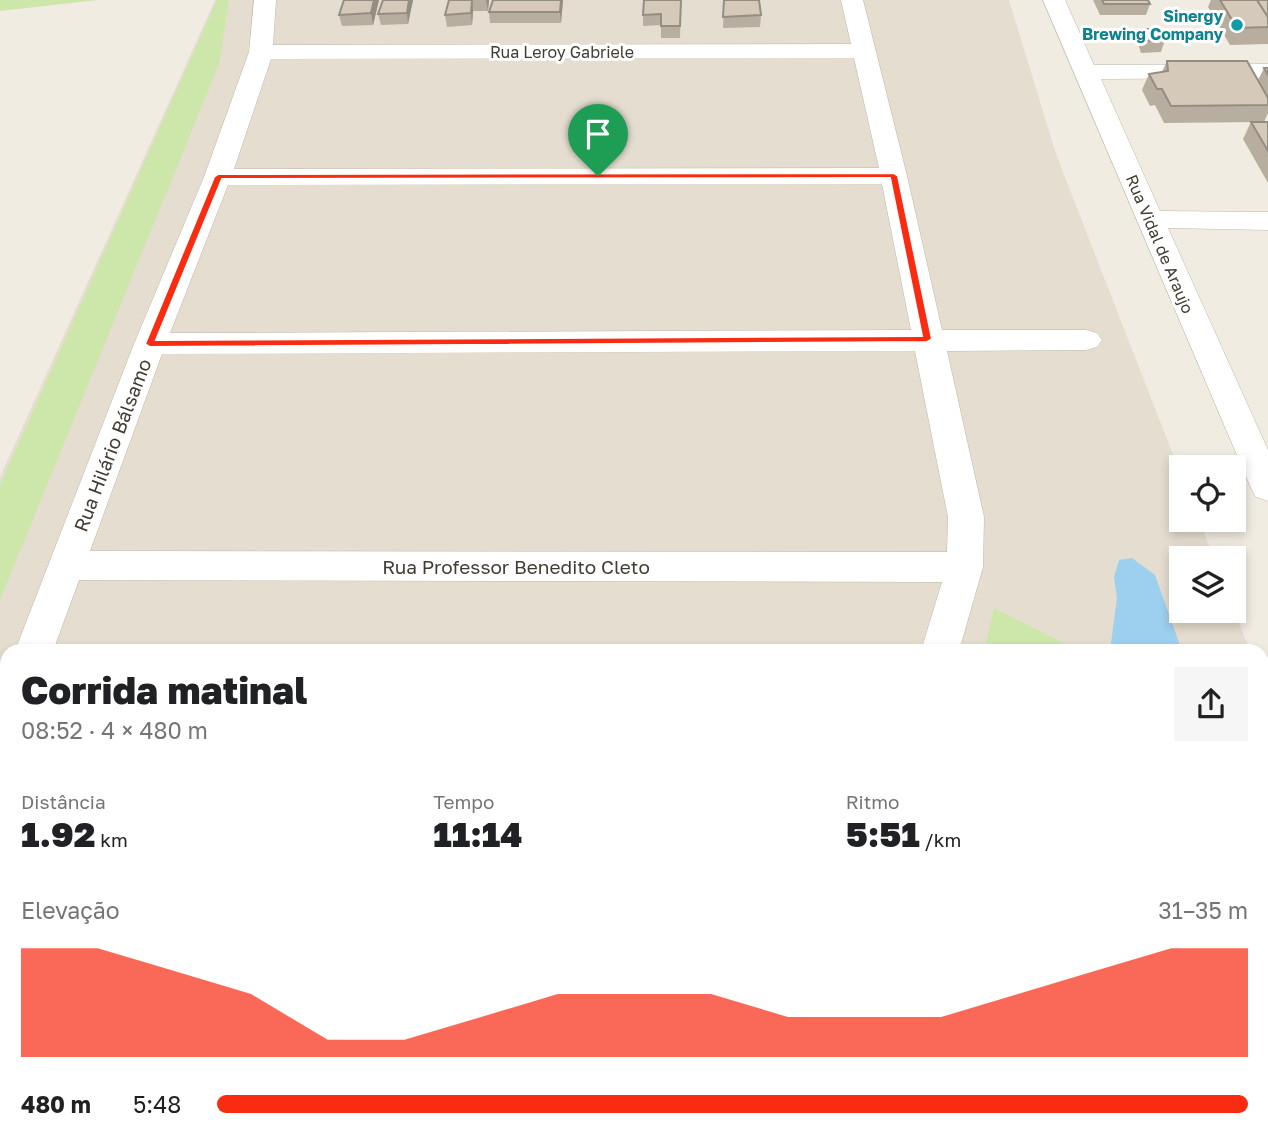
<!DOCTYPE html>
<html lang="pt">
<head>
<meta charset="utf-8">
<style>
	body { margin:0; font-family:"Golos Text",sans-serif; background:#f6f6f6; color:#202124; height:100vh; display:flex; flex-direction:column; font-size:26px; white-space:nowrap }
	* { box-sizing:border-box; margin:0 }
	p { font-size:23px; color:#757577 }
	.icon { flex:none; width:38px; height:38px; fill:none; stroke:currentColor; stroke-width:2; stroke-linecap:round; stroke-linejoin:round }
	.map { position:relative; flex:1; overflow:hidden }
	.panel { position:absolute; left:0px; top:644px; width:1269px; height:502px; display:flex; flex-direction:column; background:#fff; border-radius:21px 21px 0 0; box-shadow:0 4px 10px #0003 }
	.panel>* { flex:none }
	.controls { position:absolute; left:1169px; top:455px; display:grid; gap:14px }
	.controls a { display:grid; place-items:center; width:77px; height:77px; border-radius:0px; background:#fff; box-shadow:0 4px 10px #0003; font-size:35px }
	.pin { position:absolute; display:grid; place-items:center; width:60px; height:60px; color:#fff; margin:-72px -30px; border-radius:50% 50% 50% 0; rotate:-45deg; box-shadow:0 0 7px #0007 }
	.pin .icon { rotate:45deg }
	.round { display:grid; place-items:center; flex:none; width:74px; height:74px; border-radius:0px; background:#f6f6f6 }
	.head { display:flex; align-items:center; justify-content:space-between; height:119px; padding:0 21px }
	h1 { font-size:38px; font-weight:800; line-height:52px }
	.metrics { display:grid; grid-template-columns:repeat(3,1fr); gap:10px; height:119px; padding:7px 21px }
	.metrics div { display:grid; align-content:center }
	.metrics b { font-size:35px; font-weight:800 }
	.metrics small { font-size:19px; font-weight:400 }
	.metrics p { font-size:19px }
	.chart { height:196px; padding:14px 21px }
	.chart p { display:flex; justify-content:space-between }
	.chart svg { width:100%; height:126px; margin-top:7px; fill:#f92b11; opacity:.7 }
	ul { padding:0 21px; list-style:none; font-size:23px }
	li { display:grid; grid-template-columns:112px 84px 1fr; align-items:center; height:52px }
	li i { height:18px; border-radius:9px; background:#f92b11 }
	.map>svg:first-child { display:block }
	.residential { fill:#e5ded0 }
	.green { fill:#cde6aa }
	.water { fill:#9dd0ef }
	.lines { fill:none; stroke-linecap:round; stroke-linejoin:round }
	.stream { fill:#9dd0ef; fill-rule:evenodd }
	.street-casing { stroke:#bfb6a8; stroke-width:1 }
	.street { fill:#fff; fill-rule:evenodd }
	.wall { fill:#b7aea0 }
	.shaded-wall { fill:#958d82 }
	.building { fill:#d5caba; stroke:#958d82; stroke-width:2 }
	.route { fill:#f92b11; stroke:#fff; stroke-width:2; fill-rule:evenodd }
	.culture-dot { fill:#0f9aa8; stroke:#fff; stroke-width:2.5 }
	.labels { text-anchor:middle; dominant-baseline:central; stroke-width:6; stroke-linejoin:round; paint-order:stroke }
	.far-culture-label { font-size:16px; font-weight:bold; fill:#0d838f; stroke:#fff; text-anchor:end }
	.far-street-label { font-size:16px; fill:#423c33; stroke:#fff }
	.street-label { font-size:19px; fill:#423c33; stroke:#fff }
</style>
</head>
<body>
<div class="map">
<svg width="1268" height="1145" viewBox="0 0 1268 1145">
	<rect width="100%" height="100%" fill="#f1ece2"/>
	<path class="residential" d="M215 0H1009L1056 154 1181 475V520H1199L1214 558H1181V611L1234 610 1250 651H7V1139H1262V682L1268 698V1145H0V477Z"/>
	<g class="green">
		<path d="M0 0H98L0 11Z"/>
		<path d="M217 0H229L219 64 0 600V485Z"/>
		<path d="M994 608 1064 643 1063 651H984Z"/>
		<path d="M867 1139H1229L1236 1145H866Z"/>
	</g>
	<path class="water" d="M1132 558 1155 575 1182 651H1110L1117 598 1114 577 1119 560Z"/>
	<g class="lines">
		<path class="stream" d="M1103 1139H1117L1116 1145H1102Z"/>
		<defs>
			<g id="street">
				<path d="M254 0H276L273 45 851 44 841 0H863L907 176 942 330H1086L1097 333 1102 340 1097 347 1086 350 947 351 984 517 983 567 959 651H921L942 582 79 580 53 651H15L134 344 204 177 249 52ZM854 58 879 168 234 169 271 59ZM882 184 911 330 170 333 228 185ZM915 351 948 517 947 552 90 551 162 354Z"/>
				<path d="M1043 0H1065L1094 65 1268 64V78L1101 79 1160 211 1268 212V230L1168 228 1268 450V501L1256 497 1251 488Z"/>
				<path d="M7 702V754L0 756V705Z"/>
				<rect x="0" y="860" width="7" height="42"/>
				<path d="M785 1139H835L834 1145H784Z"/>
			</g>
		</defs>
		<use href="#street" class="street-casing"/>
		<use href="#street" class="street"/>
	</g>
	<g class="wall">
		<path d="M344 0H379L373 25 342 26 339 15Z"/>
		<path d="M383 0H413L408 24 381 25 378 14Z"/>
		<path d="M449 0H489V2L488 11H473L472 25 447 27 445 15Z"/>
		<path d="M493 0H563L561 23H490L489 12Z"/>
		<path d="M681 0 680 38H661V25L643 26V15Z"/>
		<path d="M724 0 761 15 760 27 723 28Z"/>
		<path d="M1093 0H1148L1150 4 1146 15H1100Z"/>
		<path d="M1211 0H1268V44L1230 45 1208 7Z"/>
		<path d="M1141 29 1165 40 1161 52 1141 53 1137 41Z"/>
		<path d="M1167 61 1258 80 1264 68H1268V113L1264 122 1164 123 1155 105 1150 106 1142 90 1149 74 1162 72Z"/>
		<path d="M1251 122H1268V183L1243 139Z"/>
	</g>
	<g class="shaded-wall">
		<path d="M374 0H379L373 25 371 13Z"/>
		<path d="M409 0H413L408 24 407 13Z"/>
		<path d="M472 0 473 11 472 25 471 13Z"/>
		<path d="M486 0H489L488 11Z"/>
		<path d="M561 0H563L561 23 560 12Z"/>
	</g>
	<g class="building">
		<path d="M344 0H374L371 13 339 15Z"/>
		<path d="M383 0H409L407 13 378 14Z"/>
		<path d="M449 0H472L471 13 445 15Z"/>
		<path d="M493 0H561L560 12H489Z"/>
		<path d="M644 0H681L680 26H661V14L643 15Z"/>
		<path d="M724 0H759L761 15 723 17Z"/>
		<path d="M1102 0H1148L1150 4H1104Z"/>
		<path d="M1220 0H1257L1268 17V27L1237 28Z"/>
		<path d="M1257 0H1268V17Z"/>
		<path d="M1141 29H1159L1165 40 1146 41Z"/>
		<path d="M1167 61H1247L1268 98V105L1171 106 1162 89H1157L1149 74 1168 71Z"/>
		<path d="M1264 68H1268V75Z"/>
		<path d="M1251 122H1268V151Z"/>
	</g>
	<path class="route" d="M894 173 898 176 932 339 927 342 150 347 145 344 214 177 218 174ZM890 178 922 336 156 340 222 179Z"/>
	<circle class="culture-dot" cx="1237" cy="25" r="7"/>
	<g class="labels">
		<g class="far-culture-label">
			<text x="1223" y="16">Sinergy<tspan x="1223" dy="18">Brewing Company</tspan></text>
		</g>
		<g class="far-street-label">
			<text x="562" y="52">Rua Leroy Gabriele</text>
			<text transform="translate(1160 244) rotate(67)">Rua Vidal de Araujo</text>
		</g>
		<g class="street-label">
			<text transform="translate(112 445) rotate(-69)">Rua Hilário Bálsamo</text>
			<text x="516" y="566">Rua Professor Benedito Cleto</text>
		</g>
	</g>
</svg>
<div class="controls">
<a><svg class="icon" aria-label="locate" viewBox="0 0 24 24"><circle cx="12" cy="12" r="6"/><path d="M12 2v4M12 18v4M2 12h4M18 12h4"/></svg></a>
<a><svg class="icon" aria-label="layers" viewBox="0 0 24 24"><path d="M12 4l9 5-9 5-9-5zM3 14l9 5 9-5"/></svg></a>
</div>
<div class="pin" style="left:598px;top:176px;background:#1e9e55"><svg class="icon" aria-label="arrive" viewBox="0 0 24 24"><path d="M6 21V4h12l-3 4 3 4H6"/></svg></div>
<section class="panel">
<div class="head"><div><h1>Corrida matinal</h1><p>08:52 · 4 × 480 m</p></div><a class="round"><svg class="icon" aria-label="share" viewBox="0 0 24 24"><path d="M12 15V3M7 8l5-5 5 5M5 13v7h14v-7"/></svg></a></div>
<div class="metrics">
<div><p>Distância</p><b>1.92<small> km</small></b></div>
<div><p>Tempo</p><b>11:14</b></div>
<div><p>Ritmo</p><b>5:51<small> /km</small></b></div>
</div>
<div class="chart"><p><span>Elevação</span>31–35 m</p>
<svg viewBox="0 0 160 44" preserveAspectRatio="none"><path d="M0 44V6L10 6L20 14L30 22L40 38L50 38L60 30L70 22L80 22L90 22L100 30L110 30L120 30L130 22L140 14L150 6L160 6V44z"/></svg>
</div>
<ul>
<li><b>480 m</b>5:48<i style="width:100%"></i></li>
</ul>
</section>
</div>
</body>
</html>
